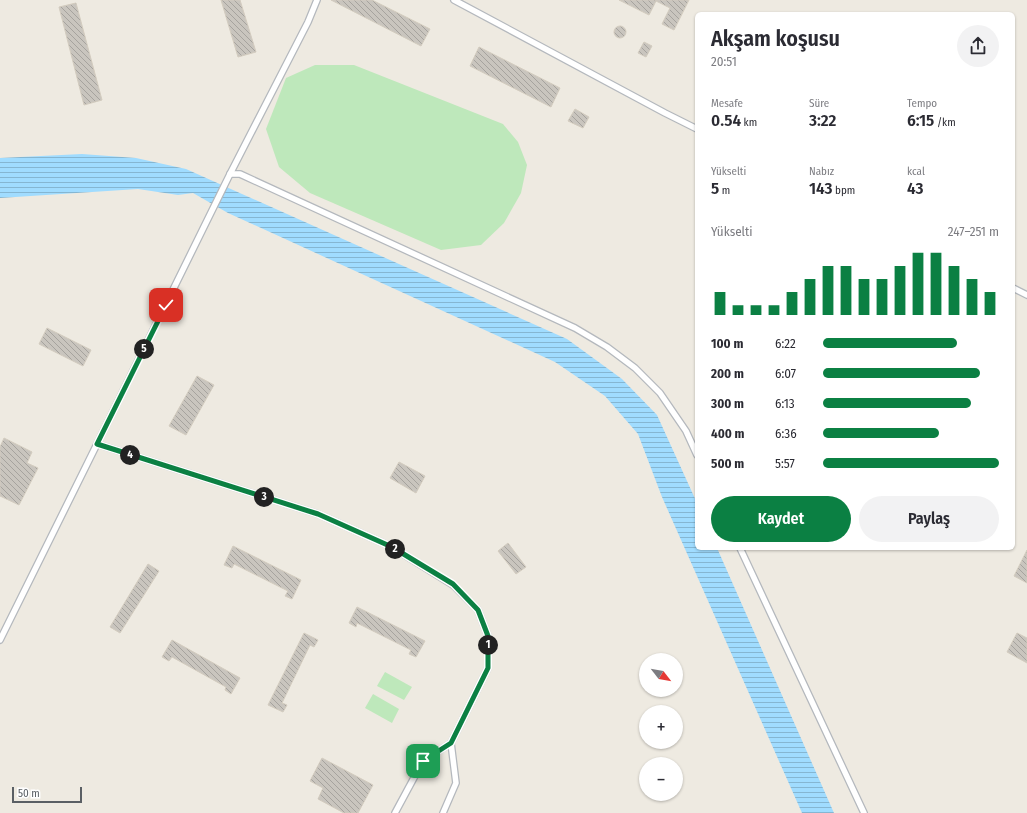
<!DOCTYPE html>
<html lang="tr">
<head>
<meta charset="utf-8">
<style>
	body { margin:0; font-family:"Fira Sans Condensed",sans-serif; background:#f2f2f3; color:#2b2b33; height:100vh; display:flex; flex-direction:column; font-size:15px; white-space:nowrap }
	* { box-sizing:border-box; margin:0 }
	p { font-size:13px; color:#7c7c81 }
	.icon { flex:none; width:22px; height:22px; fill:none; stroke:currentColor; stroke-width:2; stroke-linecap:round; stroke-linejoin:round }
	.map { position:relative; flex:1; overflow:hidden }
	.sheet { position:absolute; left:695px; top:12px; width:320px; height:538px; display:flex; flex-direction:column; background:#fff; border-radius:6px; box-shadow:0 1px 3px #0004 }
	.sheet>* { flex:none }
	.needle { width:26px; rotate:121deg }
	.buttons { position:absolute; left:639px; top:653px; display:grid; gap:8px }
	.buttons a { display:grid; place-items:center; width:44px; height:44px; border-radius:50%; background:#fff; box-shadow:0 1px 3px #0004; font-size:20px }
	.scale { position:absolute; left:12px; bottom:10px; width:70px; box-sizing:border-box; padding-left:4px; border:2px solid #5a5f64; border-top:0; font-size:11px; line-height:14px; white-space:nowrap; color:#5a5f64; -webkit-text-stroke:3px #fff; paint-order:stroke }
	.pin { position:absolute; display:grid; place-items:center; width:34px; height:34px; color:#fff; margin:-17px; border-radius:8px; box-shadow:0 2px 6px #0006 }
	.km { position:absolute; width:20px; height:20px; margin:-10px; border-radius:50%; background:#222; color:#fff; font-size:11px; line-height:20px; text-align:center }
	.round { display:grid; place-items:center; flex:none; width:42px; height:42px; border-radius:21px; background:#f2f2f3 }
	.summary { display:flex; align-items:center; justify-content:space-between; height:68px; padding:0 16px }
	h1 { font-size:22px; font-weight:600; line-height:30px }
	.figures { display:grid; grid-template-columns:repeat(3,1fr); gap:6px; height:68px; padding:4px 16px }
	.figures div { display:grid; align-content:center }
	.figures b { font-size:17px; font-weight:600 }
	.figures small { font-size:11px; font-weight:400 }
	.figures p { font-size:11px }
	.chart { height:112px; padding:8px 16px }
	.chart p { display:flex; justify-content:space-between }
	.chart svg { width:100%; height:72px; margin-top:4px; stroke:#0b8043; stroke-width:6 }
	.cta { display:flex; gap:8px; margin-top:auto; padding:8px 16px }
	.cta a { flex:1; height:46px; border-radius:24px; background:#0b8043; color:#fff; font-size:16px; font-weight:600; line-height:46px; text-align:center }
	.cta a+a { background:#f2f2f3; color:#2b2b33 }
	ul { padding:0 16px; list-style:none; font-size:13px }
	li { display:grid; grid-template-columns:64px 48px 1fr; align-items:center; height:30px }
	li i { height:10px; border-radius:5px; background:#0b8043 }
	.map>svg:first-child { display:block }
	.pitch { fill:#bee8bb }
	.water { fill:url(#water-rules) }
	.building { fill:url(#building-back-hatch); stroke:#d3ccbf }
	.lines { fill:none; stroke-linecap:round; stroke-linejoin:round }
	.service-casing { stroke:#b4b8bd; stroke-width:8 }
	.service { stroke:#fff; stroke-width:5.5 }
	.route-casing { stroke:#fff; stroke-width:8 }
	.route { stroke:#0b8043; stroke-width:5 }
</style>
</head>
<body>
<div class="map">
<svg width="1027" height="813" viewBox="0 0 1027 813">
	<defs>
		<pattern id="water-rules" width="6" height="5" patternUnits="userSpaceOnUse"><rect width="6" height="5" fill="#a0dcff"/><path d="M0 2.5h6" fill="none" stroke="#85b6d2"/></pattern>
		<pattern id="building-back-hatch" width="6" height="6" patternUnits="userSpaceOnUse"><rect width="6" height="6" fill="#c9c5be"/><path d="M-1 5l2 2M0 0l6 6M5-1l2 2" fill="none" stroke="#a6a39e"/></pattern>
	</defs>
	<rect width="100%" height="100%" fill="#eeeae1"/>
	<g class="pitch">
		<path d="M315 65H354L503 124 518 142 527 165 521 193 504 223 481 245 441 250 310 193 279 167 266 129 286 78Z"/>
		<path d="M385 672 412 687 404 700 377 686Z"/>
		<path d="M373 694 399 709 392 723 365 708Z"/>
	</g>
	<path class="water" d="M82 154 136 158 186 169 567 339 622 379 657 415 697 503V548H717L834 813H802L662 497 638 434 605 396 555 362 228 213 193 193 178 195 138 189 0 198V158Z"/>
	<g class="building">
		<path d="M221 0H240L256 52 238 57Z"/>
		<path d="M331 0H372L430 29 421 46Z"/>
		<path d="M619 0H689L674 30 662 24 670 8 656 1 649 15Z"/>
		<path d="M76 3 102 100 84 105 59 7Z"/>
		<circle cx="620" cy="32" r="6"/>
		<path d="M644 42 652 46 646 57 638 53Z"/>
		<path d="M479 47 560 88 551 107 470 66Z"/>
		<path d="M575 109 589 117 583 128 568 121Z"/>
		<path d="M47 328 91 350 83 366 39 344Z"/>
		<path d="M197 376 214 385 186 435 169 426Z"/>
		<path d="M4 438 32 452 27 463 38 468 19 505 0 496V447Z"/>
		<path d="M399 462 425 476 416 493 390 478Z"/>
		<path d="M508 543 526 567 516 574 498 551Z"/>
		<path d="M233 546 301 580 292 599 285 596 288 591 234 564 232 568 224 565Z"/>
		<path d="M1027 550V583L1014 576Z"/>
		<path d="M148 564 159 571 120 633 110 627Z"/>
		<path d="M357 607 425 641 416 657 409 654 411 650 357 623 356 627 349 623Z"/>
		<path d="M304 633 318 640 314 647 310 645 282 703 287 705 283 712 268 705Z"/>
		<path d="M1017 633 1027 638V663L1007 652Z"/>
		<path d="M172 640 240 678 231 694 225 690 226 687 172 657 169 661 162 657Z"/>
		<path d="M322 758 373 785 358 813H344L318 799 323 788 310 781Z"/>
	</g>
	<g class="lines">
		<defs>
			<g id="service">
				<path d="M454 0 665 113 697 129"/>
				<path d="M230 174H240L575 328 607 347 635 368 660 393 686 431 697 455"/>
				<path d="M1013 288 1027 295"/>
				<path d="M97 444 318 514 392 547 453 585 478 610 488 636V668L451 743 423 761 395 813"/>
				<path d="M740 548 864 813"/>
				<path d="M0 640 97 444 230 174 308 22 317 0"/>
				<path d="M443 813 456 783 451 743"/>
			</g>
		</defs>
		<use href="#service" class="service-casing"/>
		<use href="#service" class="service"/>
	</g>
	<g class="lines">
		<defs>
			<path id="route" d="M166 305 97 444 318 514 392 547 453 584 478 610 488 636V668L451 743 423 761"/>
		</defs>
		<use href="#route" class="route-casing"/>
		<use href="#route" class="route"/>
	</g>
</svg>
<div class="buttons">
<a><svg class="needle" viewBox="-14 -14 28 28"><path d="M0-13l5 13h-10z" fill="#e53935"/><path d="M0 13l5-13h-10z" fill="#7c7c81"/></svg></a>
<a>+</a>
<a>−</a>
</div>
<div class="scale">50 m</div>
<div class="pin" style="left:423px;top:761px;background:#1e9e55"><svg class="icon" aria-label="arrive" viewBox="0 0 24 24"><path d="M6 21V4h12l-3 4 3 4H6"/></svg></div>
<div class="pin" style="left:166px;top:305px;background:#d93025"><svg class="icon" aria-label="check" viewBox="0 0 24 24"><path d="M5 12l5 5 9-10"/></svg></div>
<b class="km" style="left:488px;top:645px">1</b>
<b class="km" style="left:395px;top:549px">2</b>
<b class="km" style="left:264px;top:497px">3</b>
<b class="km" style="left:130px;top:455px">4</b>
<b class="km" style="left:144px;top:349px">5</b>
<section class="sheet">
<div class="summary"><div><h1>Akşam koşusu</h1><p>20:51</p></div><a class="round"><svg class="icon" aria-label="share" viewBox="0 0 24 24"><path d="M12 15V3M7 8l5-5 5 5M5 13v7h14v-7"/></svg></a></div>
<div class="figures">
<div><p>Mesafe</p><b>0.54<small> km</small></b></div>
<div><p>Süre</p><b>3:22</b></div>
<div><p>Tempo</p><b>6:15<small> /km</small></b></div>
</div>
<div class="figures">
<div><p>Yükselti</p><b>5<small> m</small></b></div>
<div><p>Nabız</p><b>143<small> bpm</small></b></div>
<div><p>kcal</p><b>43</b></div>
</div>
<div class="chart"><p><span>Yükselti</span>247–251 m</p>
<svg viewBox="0 0 160 44" preserveAspectRatio="none"><path d="M5 44V30M15 44V38M25 44V38M35 44V38M45 44V30M55 44V22M65 44V14M75 44V14M85 44V22M95 44V22M105 44V14M115 44V6M125 44V6M135 44V14M145 44V22M155 44V30"/></svg>
</div>
<ul>
<li><b>100 m</b>6:22<i style="width:76%"></i></li>
<li><b>200 m</b>6:07<i style="width:89%"></i></li>
<li><b>300 m</b>6:13<i style="width:84%"></i></li>
<li><b>400 m</b>6:36<i style="width:66%"></i></li>
<li><b>500 m</b>5:57<i style="width:100%"></i></li>
</ul>
<div class="cta"><a>Kaydet</a><a>Paylaş</a></div>
</section>
</div>
</body>
</html>
